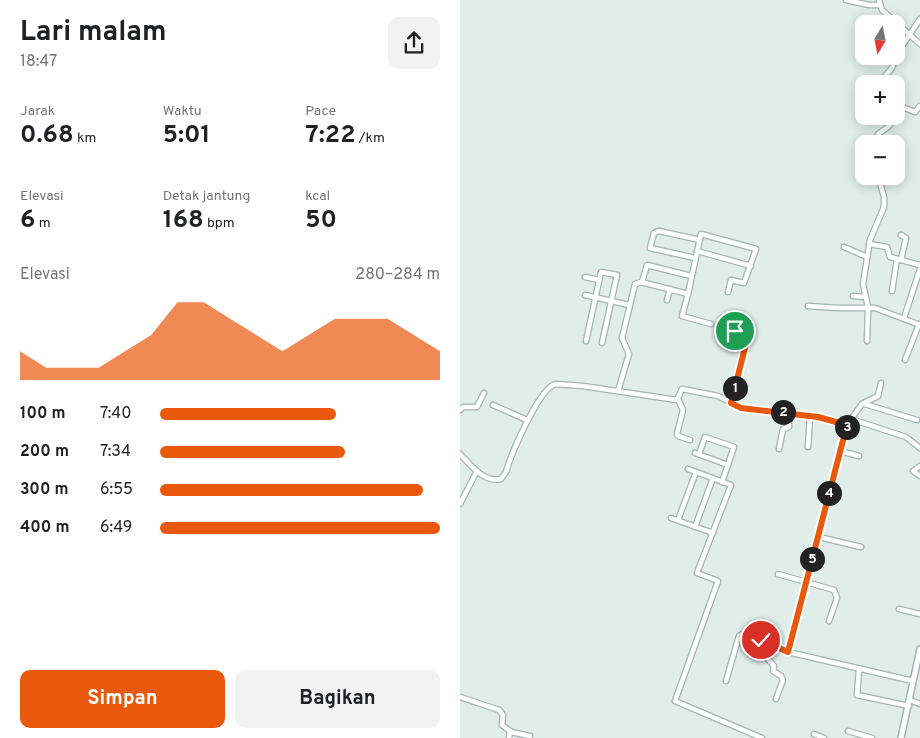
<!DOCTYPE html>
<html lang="id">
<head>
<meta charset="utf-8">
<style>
	body { margin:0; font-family:Overpass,sans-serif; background:#f2f2f2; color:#202124; height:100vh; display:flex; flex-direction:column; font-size:19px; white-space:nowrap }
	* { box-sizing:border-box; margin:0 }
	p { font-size:16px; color:#757577 }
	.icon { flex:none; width:28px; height:28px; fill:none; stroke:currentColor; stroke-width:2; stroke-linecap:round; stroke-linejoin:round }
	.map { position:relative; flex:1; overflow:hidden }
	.panel { display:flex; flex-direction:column; background:#fff; width:460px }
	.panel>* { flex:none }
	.needle { width:32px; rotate:190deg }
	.controls { position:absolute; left:395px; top:15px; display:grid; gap:10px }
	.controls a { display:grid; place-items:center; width:50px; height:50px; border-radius:10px; background:#fff; box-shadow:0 2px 12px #0003; font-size:25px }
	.pin { position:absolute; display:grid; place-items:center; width:42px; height:42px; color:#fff; margin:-21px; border:2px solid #fff; border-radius:50%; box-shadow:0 1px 5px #0007 }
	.km { position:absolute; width:25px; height:25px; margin:-12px; border-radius:50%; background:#222; color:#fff; font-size:14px; line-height:25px; text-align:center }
	.round { display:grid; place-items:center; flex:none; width:52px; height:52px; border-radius:10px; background:#f2f2f2 }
	.headline { display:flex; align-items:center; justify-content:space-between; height:85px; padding:0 20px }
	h1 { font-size:28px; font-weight:700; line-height:38px }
	.figures { display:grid; grid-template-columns:repeat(3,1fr); gap:8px; height:85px; padding:5px 20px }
	.figures div { display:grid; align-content:center }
	.figures b { font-size:25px; font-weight:700 }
	.figures small { font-size:14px; font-weight:400 }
	.figures p { font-size:14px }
	.chart { height:140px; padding:10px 20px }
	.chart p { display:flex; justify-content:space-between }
	.chart svg { width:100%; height:90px; margin-top:5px; fill:#ea580c; opacity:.7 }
	.primary-button { display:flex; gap:10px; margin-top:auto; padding:10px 20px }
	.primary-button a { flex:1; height:58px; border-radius:10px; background:#ea580c; color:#fff; font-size:20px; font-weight:700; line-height:58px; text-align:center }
	.primary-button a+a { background:#f2f2f2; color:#202124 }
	ul { padding:0 20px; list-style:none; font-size:16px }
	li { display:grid; grid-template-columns:80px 60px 1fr; align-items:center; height:38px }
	li i { height:12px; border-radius:6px; background:#ea580c }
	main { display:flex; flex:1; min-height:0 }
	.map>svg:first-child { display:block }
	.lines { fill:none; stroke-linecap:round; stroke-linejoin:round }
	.minor-casing { stroke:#a2b5b1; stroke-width:7 }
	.tertiary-casing { stroke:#a2b5b1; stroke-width:8 }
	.minor { stroke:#fff; stroke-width:4.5 }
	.tertiary { stroke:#fff; stroke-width:5 }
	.route-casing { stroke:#fff; stroke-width:10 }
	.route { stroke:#ea580c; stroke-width:6 }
</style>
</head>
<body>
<main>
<section class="panel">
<div class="headline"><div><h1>Lari malam</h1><p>18:47</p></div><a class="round"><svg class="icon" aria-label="share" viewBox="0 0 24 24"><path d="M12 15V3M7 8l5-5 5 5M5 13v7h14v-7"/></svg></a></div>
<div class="figures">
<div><p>Jarak</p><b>0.68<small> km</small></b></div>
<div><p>Waktu</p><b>5:01</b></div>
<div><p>Pace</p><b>7:22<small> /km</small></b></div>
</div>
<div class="figures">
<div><p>Elevasi</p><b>6<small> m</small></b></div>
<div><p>Detak jantung</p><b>168<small> bpm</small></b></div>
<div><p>kcal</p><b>50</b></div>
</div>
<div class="chart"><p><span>Elevasi</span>280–284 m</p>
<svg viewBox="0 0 160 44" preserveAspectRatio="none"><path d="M0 44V30L10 38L20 38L30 38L40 30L50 22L60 6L70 6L80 14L90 22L100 30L110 22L120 14L130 14L140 14L150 22L160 30V44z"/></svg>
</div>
<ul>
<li><b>100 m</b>7:40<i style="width:63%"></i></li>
<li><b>200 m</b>7:34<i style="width:66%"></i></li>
<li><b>300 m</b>6:55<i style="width:94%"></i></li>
<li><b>400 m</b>6:49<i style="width:100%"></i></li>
</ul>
<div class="primary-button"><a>Simpan</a><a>Bagikan</a></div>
</section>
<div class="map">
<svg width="460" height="738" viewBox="0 0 460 738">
	<rect width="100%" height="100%" fill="#e0ede9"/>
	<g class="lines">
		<defs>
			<g id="minor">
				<path d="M386 0 409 5H420"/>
				<path d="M419 0 422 10 460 44"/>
				<path d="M421 24 427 15"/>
				<path d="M436 55 460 19"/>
				<path d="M418 84 432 68 436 56"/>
				<path d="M436 116 442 107 455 112 460 106"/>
				<path d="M416 144 418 134 428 127 436 116"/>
				<path d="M409 244 427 247 430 257 460 265"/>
				<path d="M384 247 407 257"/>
				<path d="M237 251 291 266"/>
				<path d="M235 258 190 248 194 233 199 231 240 240"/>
				<path d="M441 260 446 238 441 235"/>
				<path d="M125 277 139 280"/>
				<path d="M182 282 187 265 231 276"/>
				<path d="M432 291 437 259"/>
				<path d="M228 294 241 234 296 249 284 283 271 280 268 292"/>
				<path d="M125 295 169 305"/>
				<path d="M393 296 405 297"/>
				<path d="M207 300 210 289"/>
				<path d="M348 306 378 308H415L460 325"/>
				<path d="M444 318 460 269"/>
				<path d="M258 328 286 333 288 336 271 403"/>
				<path d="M126 341 141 272 157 275 142 343"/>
				<path d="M407 341 408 307 403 284 410 240 424 207V197L418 176"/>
				<path d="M445 360 459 324"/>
				<path d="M158 391 169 354 162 338 175 284 181 282 228 294 222 316 251 324"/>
				<path d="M218 399 223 410 217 434 218 436 230 440"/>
				<path d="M405 404 457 420"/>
				<path d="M33 405 67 420"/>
				<path d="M0 410 3 407H17L24 393"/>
				<path d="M391 419 402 404 418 396 421 383"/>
				<path d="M348 447 350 416"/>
				<path d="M319 449 323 429 329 427 328 412"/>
				<path d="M380 451 399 456"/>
				<path d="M235 453 268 465"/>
				<path d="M0 454C11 465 23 483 41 479L46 472C51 455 79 387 96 384L123 386 217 400 222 389 258 396 281 408 358 417 387 425"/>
				<path d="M239 454 245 437 274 447 262 482"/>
				<path d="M460 466 453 471 460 476"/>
				<path d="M228 469 271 485 237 573 258 581 215 701 302 738"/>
				<path d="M0 504 17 471"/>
				<path d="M211 518 253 533"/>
				<path d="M218 520 236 472"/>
				<path d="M235 527 253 478"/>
				<path d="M359 537 401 547"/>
				<path d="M318 574 374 590 377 598 369 621"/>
				<path d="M439 609 460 614"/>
				<path d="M312 645 307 658 314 666 313 671 321 676 323 680 316 699"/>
				<path d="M328 652 378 458 391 419 446 437 460 448"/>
				<path d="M399 670 397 695 449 706"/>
				<path d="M266 681 279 636 283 634 328 652 453 681"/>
				<path d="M0 697 39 710 43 715 42 725 50 731 49 738"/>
				<path d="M450 700 460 704"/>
				<path d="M388 731 412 738"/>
				<path d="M51 732 70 736"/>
				<path d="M354 734 364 738"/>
			</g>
			<path id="tertiary" d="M441 738 460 649"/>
		</defs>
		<use href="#minor" class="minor-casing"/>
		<use href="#tertiary" class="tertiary-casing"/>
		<use href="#minor" class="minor"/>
		<use href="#tertiary" class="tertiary"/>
	</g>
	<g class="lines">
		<defs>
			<path id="route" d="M275 331 288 336 271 403 281 408 358 417 387 425 328 652 301 640"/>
		</defs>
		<use href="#route" class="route-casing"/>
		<use href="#route" class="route"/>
	</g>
</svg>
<div class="controls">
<a><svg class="needle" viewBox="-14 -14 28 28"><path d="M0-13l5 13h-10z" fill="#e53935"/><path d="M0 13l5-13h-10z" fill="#757577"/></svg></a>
<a>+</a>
<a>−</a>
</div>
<div class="pin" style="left:275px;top:331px;background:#1e9e55"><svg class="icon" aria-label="arrive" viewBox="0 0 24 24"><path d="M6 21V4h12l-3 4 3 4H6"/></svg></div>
<div class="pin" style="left:301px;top:640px;background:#d93025"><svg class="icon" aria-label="check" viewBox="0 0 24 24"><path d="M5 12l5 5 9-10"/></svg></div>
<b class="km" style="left:275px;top:388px">1</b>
<b class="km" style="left:323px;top:412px">2</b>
<b class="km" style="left:387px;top:427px">3</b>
<b class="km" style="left:369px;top:493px">4</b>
<b class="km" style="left:352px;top:559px">5</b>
</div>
</main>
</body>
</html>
